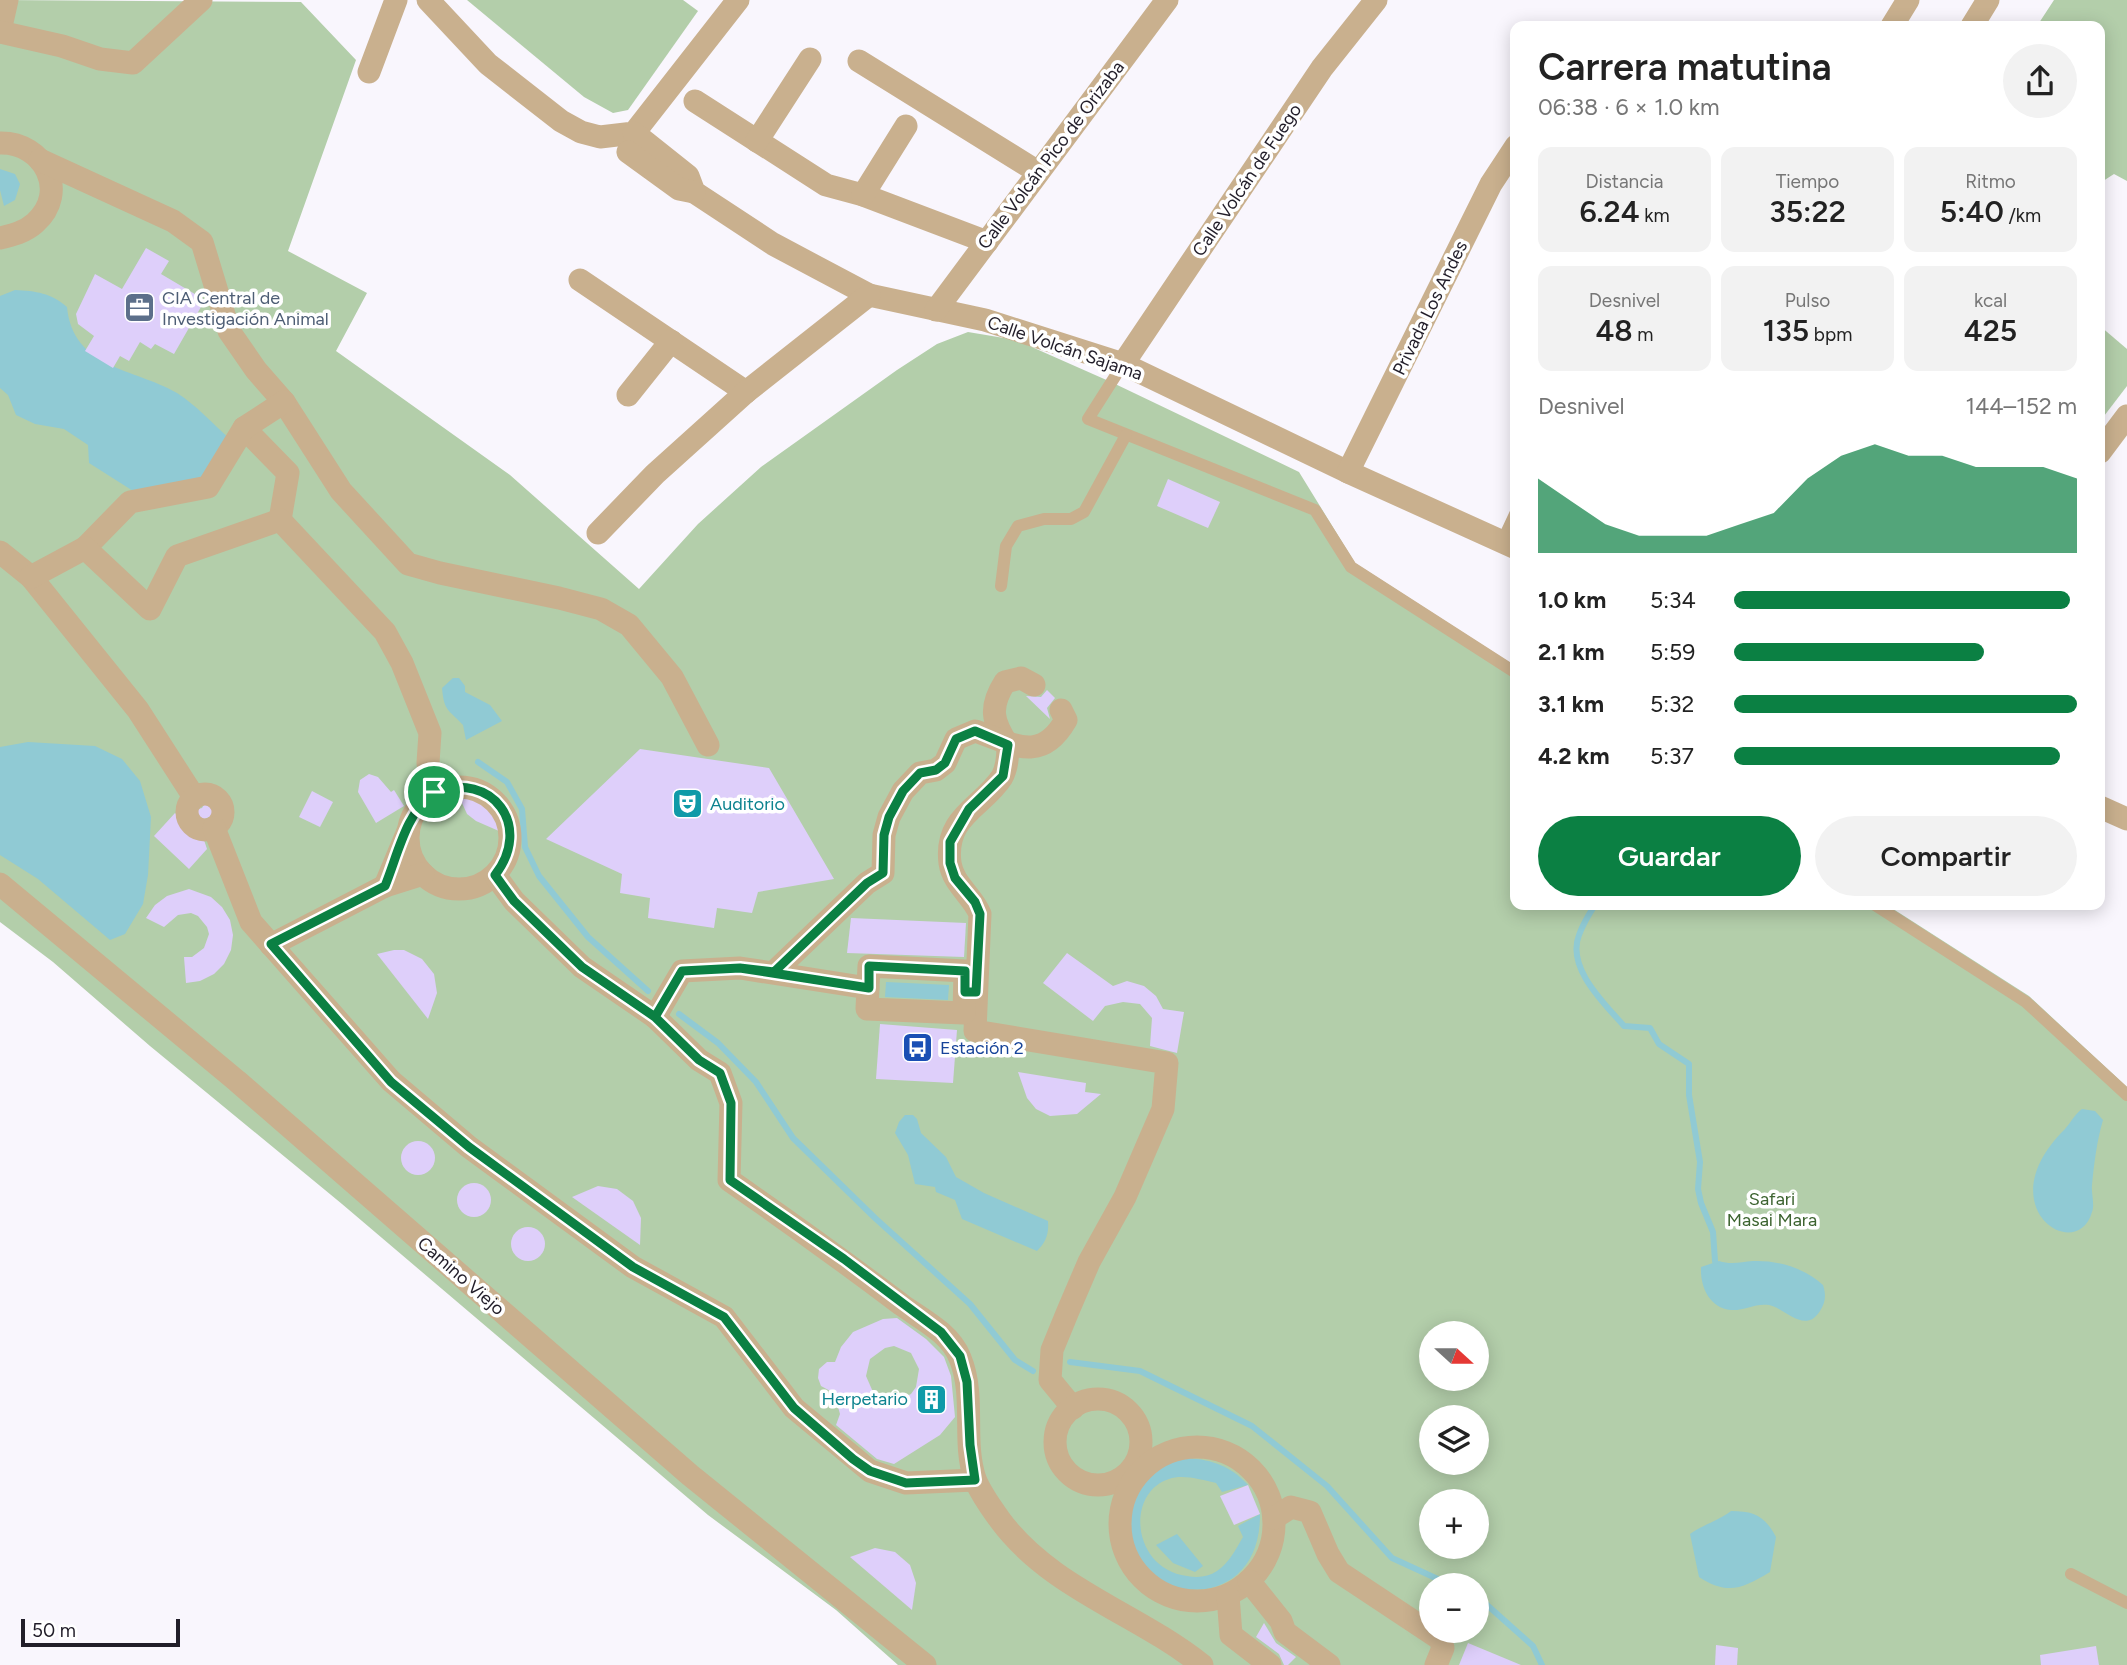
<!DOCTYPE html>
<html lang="es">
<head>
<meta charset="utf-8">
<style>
	body { margin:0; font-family:Figtree,sans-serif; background:#f2f2f2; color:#222; height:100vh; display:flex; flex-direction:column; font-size:26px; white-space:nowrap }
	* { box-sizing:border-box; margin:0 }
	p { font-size:23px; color:#767676 }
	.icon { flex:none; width:38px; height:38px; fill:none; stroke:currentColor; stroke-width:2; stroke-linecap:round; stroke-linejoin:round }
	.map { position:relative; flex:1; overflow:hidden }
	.sheet { position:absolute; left:1510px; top:21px; width:595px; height:889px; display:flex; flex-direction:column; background:#fff; border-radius:14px; box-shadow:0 4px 18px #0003 }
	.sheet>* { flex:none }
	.needle { width:46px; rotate:111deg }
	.buttons { position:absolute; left:1419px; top:1321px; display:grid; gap:14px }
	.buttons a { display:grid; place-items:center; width:70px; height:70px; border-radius:50%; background:#fff; box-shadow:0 4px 18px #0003; font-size:35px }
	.scale { position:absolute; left:21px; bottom:18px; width:159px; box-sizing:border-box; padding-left:7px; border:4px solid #211d29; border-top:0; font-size:19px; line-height:24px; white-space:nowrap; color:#211d29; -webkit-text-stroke:5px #fff; paint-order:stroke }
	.pin { position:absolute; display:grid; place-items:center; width:60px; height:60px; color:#fff; margin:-30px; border:4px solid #fff; border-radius:50%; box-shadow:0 2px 7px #0007 }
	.round { display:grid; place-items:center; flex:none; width:74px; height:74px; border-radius:37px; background:#f2f2f2 }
	.head { display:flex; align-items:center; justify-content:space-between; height:119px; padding:0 28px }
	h1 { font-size:38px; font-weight:600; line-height:52px }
	.figures { display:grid; grid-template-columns:repeat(3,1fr); gap:10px; height:119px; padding:7px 28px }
	.figures div { display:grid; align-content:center; border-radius:14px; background:#f2f2f2; text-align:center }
	.figures b { font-size:30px; font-weight:600 }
	.figures small { font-size:19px; font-weight:400 }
	.figures p { font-size:19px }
	.chart { height:196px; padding:14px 28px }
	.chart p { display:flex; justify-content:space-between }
	.chart svg { width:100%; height:126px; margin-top:7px; fill:#0b8043; opacity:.7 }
	.primary-button { display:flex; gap:14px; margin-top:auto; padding:14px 28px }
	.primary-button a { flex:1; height:80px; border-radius:42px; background:#0b8043; color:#fff; font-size:28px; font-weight:600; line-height:80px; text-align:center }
	.primary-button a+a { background:#f2f2f2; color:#222 }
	ul { padding:0 28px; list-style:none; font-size:23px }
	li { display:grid; grid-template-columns:112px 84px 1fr; align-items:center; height:52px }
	li i { height:18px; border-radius:9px; background:#0b8043 }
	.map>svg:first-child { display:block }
	.green { fill:#b3ceaa; fill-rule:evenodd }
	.water { fill:#90cad4 }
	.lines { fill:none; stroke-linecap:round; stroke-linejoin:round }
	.stream { stroke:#90cad4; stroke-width:6 }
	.building { fill:#decffa; fill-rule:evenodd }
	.lane { stroke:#c9b08e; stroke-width:12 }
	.street { stroke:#c9b08e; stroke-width:23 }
	.route-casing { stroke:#fff; stroke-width:14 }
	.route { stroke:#0b8043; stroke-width:9 }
	.labels { text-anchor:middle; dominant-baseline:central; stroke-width:7; stroke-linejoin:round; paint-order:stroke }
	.street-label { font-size:18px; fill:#211d29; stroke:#fff }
	.service-label { font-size:18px; fill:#4e5e75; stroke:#fff; text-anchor:start }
	.culture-label { font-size:18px; fill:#0d838f; stroke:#fff; text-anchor:start }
	.transit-label { font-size:18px; fill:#164399; stroke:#fff; text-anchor:start }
	.park-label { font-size:18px; fill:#3c632f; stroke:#fff }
</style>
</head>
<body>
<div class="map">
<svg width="2127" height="1665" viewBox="0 0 2127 1665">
	<rect width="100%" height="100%" fill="#f9f6fd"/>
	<g class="green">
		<path d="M0 0 301 2 356 60 288 251 367 293 336 351 510 475 639 589 698 524 761 467 897 370 937 344 968 332 1016 340 1111 382 1299 472 1355 563 1515 666 1516 905H1887L2029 996 2127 1087V1665H898L836 1610 708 1515 342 1204 150 1046 53 962 0 922ZM1432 1334H1477V1379H1432ZM1432 1418H1477V1463H1432ZM1432 1502H1477V1547H1432ZM1432 1586H1477V1631H1432Z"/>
		<path d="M467 0H683L698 11 628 110 613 113 584 97Z"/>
		<path d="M2054 0H2127V181L2114 174 2100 183V26H2037Z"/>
		<path d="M2100 326 2127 349V386L2101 420Z"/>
	</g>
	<g class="water">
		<path d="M0 169 15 174 20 184 15 200 4 206 0 190Z"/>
		<path d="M15 290C36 291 51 293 67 307 73 369 134 368 177 393 196 405 213 424 230 439L206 480 141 496 89 463 88 445 64 429 35 424 16 415 8 395 0 388V296Z"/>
		<path d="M453 678H459L465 686V692L490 705 502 721 466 740 463 725C450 710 444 713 442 688Z"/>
		<path d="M28 742 95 746 122 759 140 781 151 817 148 875 143 904 125 934 110 940 38 879 0 855V747Z"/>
		<path d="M886 982 949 985 948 1000 885 997Z"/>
		<path d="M2082 1109 2095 1111 2103 1120C2097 1140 2094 1164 2092 1185 2091 1193 2095 1204 2092 1212 2077 1265 1986 1207 2065 1129 2071 1122 2075 1114 2082 1109Z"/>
		<path d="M905 1115H913L917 1119 921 1133 946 1157 956 1177 984 1193 1048 1221C1049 1234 1046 1242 1037 1251L962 1219 955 1200 936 1192 935 1187 915 1184 908 1155 895 1133 899 1122Z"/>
		<path d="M1719 1261C1731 1265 1741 1262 1753 1261 1778 1260 1804 1268 1823 1285 1826 1294 1826 1302 1820 1311 1805 1335 1785 1308 1769 1305 1755 1303 1744 1311 1731 1310 1709 1308 1700 1286 1701 1267Z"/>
		<path d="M1188 1458C1213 1460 1231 1466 1248 1485L1222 1492 1216 1483C1202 1480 1183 1474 1169 1479 1125 1493 1132 1569 1187 1576 1198 1578 1208 1577 1217 1571 1229 1563 1236 1549 1243 1537L1238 1526 1260 1514C1261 1632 1099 1600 1132 1502 1140 1476 1163 1464 1188 1458Z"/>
		<path d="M1731 1511C1754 1511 1765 1516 1776 1537L1770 1572C1743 1588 1728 1596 1699 1577L1690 1534C1704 1524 1718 1521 1731 1511Z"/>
		<path d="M1177 1534 1203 1566 1195 1572 1173 1563 1156 1545Z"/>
	</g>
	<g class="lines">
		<g class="stream">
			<path d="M478 762 507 782 522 809 525 847 539 876 588 937 648 991"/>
			<path d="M1595 905C1589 914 1583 924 1579 935 1566 968 1605 1004 1624 1026L1650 1028 1659 1044 1689 1064V1095L1700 1162 1698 1189 1701 1203 1713 1232 1715 1261"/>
			<path d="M679 1014 718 1043 756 1082 793 1138 875 1218 970 1304 1015 1360 1033 1371"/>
			<path d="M1070 1362 1140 1371 1252 1426 1327 1486 1392 1558 1453 1586"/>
			<path d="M1477 1596 1533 1646 1542 1665"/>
		</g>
	</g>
	<g class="building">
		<path d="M146 248 169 261 161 274 205 300 174 354 155 344 151 349 140 342 129 361 120 356 113 368 85 351 94 336 78 324 76 314 95 274 122 289Z"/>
		<path d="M1168 479 1220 502 1208 528 1157 506Z"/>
		<path d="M1047 690 1055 698 1047 708 1050 719 1026 696 1041 697Z"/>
		<path d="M640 749 769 768 834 879 758 892 752 913 717 908 714 928 648 918 650 898 620 893 622 874 546 839Z"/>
		<path d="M369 774 378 777 391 792 394 790 404 806 376 823 358 792 360 780Z"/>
		<path d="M312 791 333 802 320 827 299 817Z"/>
		<path d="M458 794 477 800 488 808 508 835 476 821 467 814Z"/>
		<path d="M207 800 216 805 217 814 204 819 200 829 195 832 204 840 207 849 189 869 154 836 175 813 185 822 192 811 202 808Z"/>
		<path d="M189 889 211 897 222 907 230 920 233 935 231 950 224 964 214 974 200 981 186 983 184 957H192L204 948 209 934 207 927 198 916 191 913 178 915 164 927 146 918 155 905 167 896Z"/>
		<path d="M851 918 966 923 964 957 847 953Z"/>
		<path d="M394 950H404L422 959 434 974 437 993 428 1019 377 954Z"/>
		<path d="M1067 953 1113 986 1127 981 1144 986 1156 996 1163 1009 1184 1012 1177 1053 1150 1046 1152 1018 1140 1004 1123 1002 1105 1006 1093 1021 1043 983Z"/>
		<path d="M880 1024 957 1030 953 1083 876 1079Z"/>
		<path d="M1018 1072 1086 1083 1085 1092 1101 1094 1077 1114 1050 1116 1036 1109 1027 1098Z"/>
		<circle cx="418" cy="1158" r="17"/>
		<circle cx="474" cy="1200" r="17"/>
		<path d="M598 1186 617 1189 633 1201 641 1218 640 1245 572 1197Z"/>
		<circle cx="528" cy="1244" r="17"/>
		<path d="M897 1318 926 1339 944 1357 951 1376 955 1417 940 1435 894 1464 877 1459 836 1425 840 1414 834 1393 821 1386 818 1378 819 1369 827 1362H835L841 1347 853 1332 883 1319ZM894 1346 911 1353 919 1369 916 1387 911 1394 896 1401 879 1397 873 1392 866 1376 870 1359 885 1348Z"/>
		<path d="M1248 1485 1260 1514 1234 1525 1220 1496Z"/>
		<path d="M875 1548 895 1552 910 1565 916 1583 912 1610 850 1557Z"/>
		<path d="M1264 1623 1276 1643 1296 1657 1288 1665H1284L1279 1654 1256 1637Z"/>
		<path d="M1468 1643 1521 1665H1459Z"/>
		<path d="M1716 1645 1738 1648 1737 1665H1715Z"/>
		<path d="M2096 1646 2099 1665H2041L2040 1655Z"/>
	</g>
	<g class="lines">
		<g class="lane">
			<path d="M1123 364 1088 419 1315 510 1351 567 1516 673"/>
			<path d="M1502 542 1516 512"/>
			<path d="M1001 586 1006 546 1018 526 1044 519H1071L1084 512 1126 435"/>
			<path d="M1875 905 2026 1002 2127 1095"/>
			<path d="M2071 1574 2127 1603"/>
		</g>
		<g class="street">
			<path d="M428 0 488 64 561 121 581 132 600 137 634 133 738 0"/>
			<path d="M1892 26 1908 0"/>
			<path d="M1972 26 1988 0"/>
			<path d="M0 31 7 0"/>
			<path d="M0 32 62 46 100 59 133 63 201 0"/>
			<path d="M859 61 1038 172"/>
			<path d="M369 72 396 0"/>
			<path d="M695 101 826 185 863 195 987 242"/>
			<path d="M634 133 688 176 694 192 773 244 869 295 985 320 1123 364 1348 472 1516 548"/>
			<path d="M757 141 810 59"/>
			<path d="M0 143C44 142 70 192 35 223 25 232 13 235 0 238"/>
			<path d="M628 152 679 189 694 192"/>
			<path d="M40 160 173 221 202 242 229 331 256 370 284 402 341 491 408 564 440 573 559 598 601 609 629 625 672 677 708 745"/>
			<path d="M863 195 906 126"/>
			<path d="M580 280 746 392"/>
			<path d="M936 310 1167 0"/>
			<path d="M1123 364 1322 68 1376 0"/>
			<path d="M628 395 671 341"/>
			<path d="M244 428 288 473 280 520"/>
			<path d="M2100 452 2127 416"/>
			<path d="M1348 472 1491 184 1516 146"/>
			<path d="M598 533 655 474 746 392 869 295"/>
			<path d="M85 548 130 502 208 487 244 428 284 402"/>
			<path d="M0 552 31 577 138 710 194 797"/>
			<path d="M31 577 85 548 150 609 177 556 280 520 385 632 402 663 430 733 428 763 434 792"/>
			<path d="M1034 685 1021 678 1005 682C989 707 992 721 1008 745 1008 756 1007 768 1002 777 983 807 944 816 950 863 953 884 972 895 980 914L975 1031 1167 1063 1163 1109 1125 1197 1089 1262 1068 1311 1052 1350 1050 1380 1073 1408"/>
			<circle cx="459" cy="838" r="51"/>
			<circle cx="205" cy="812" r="18"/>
			<path d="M2100 807 2127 819"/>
			<path d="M214 828 251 922 391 1081 469 1147 633 1267 724 1317 794 1408 870 1471 906 1483 975 1480"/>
			<path d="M495 875 514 901 582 967 655 1017 699 1060 720 1073 731 1103 729 1180C788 1221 845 1262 902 1305 923 1320 950 1333 960 1358 976 1397 962 1440 975 1479 980 1492 992 1509 1000 1520 1051 1589 1137 1613 1202 1665"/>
			<path d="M0 884 237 1081 690 1475 925 1665"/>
			<path d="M385 886 408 831"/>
			<path d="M271 945 385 886 423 874"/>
			<path d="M869 966 965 971 964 1013 867 1009Z"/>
			<path d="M774 972 867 883 883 873 884 835 889 817 903 791 920 773 936 770 945 763 956 739 975 731C1012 743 1040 765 1066 720L1061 710"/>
			<path d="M655 1017 682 971 740 968 868 988"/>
			<circle cx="1098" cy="1442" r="43"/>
			<circle cx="1197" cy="1524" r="77"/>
			<path d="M1274 1518 1291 1507 1310 1512 1328 1554 1339 1572 1440 1639 1443 1648 1436 1665"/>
			<path d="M1249 1581 1281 1621 1285 1632 1329 1665"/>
			<path d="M1228 1596 1231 1635 1270 1665"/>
		</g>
	</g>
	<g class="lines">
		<defs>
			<path id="route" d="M434 792C406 813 398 854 385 886L271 944 391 1082 469 1147 633 1267 724 1317 794 1408 853 1459 870 1471 906 1483 975 1480 970 1445 967 1382 960 1356 941 1332 844 1259 730 1180 731 1103 720 1073 699 1060 655 1017 682 971 740 968 774 972 867 883 883 873 884 835 889 817 903 791 920 773 936 770 945 763 956 739 975 731 1008 745 1003 776 969 809 950 842V863L955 878 975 902 980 914 976 992H965V971L869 966V988L740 968 682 971 655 1017 582 967 514 901 495 875C533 826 493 771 434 792"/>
		</defs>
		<use href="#route" class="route-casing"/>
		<use href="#route" class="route"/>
	</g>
	<defs>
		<symbol id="office-square" viewBox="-11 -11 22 22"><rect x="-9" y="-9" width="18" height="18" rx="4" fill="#5c6f8a" stroke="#fff"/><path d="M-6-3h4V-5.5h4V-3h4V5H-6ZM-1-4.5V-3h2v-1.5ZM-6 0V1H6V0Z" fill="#fff"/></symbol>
		<symbol id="theatre-square" viewBox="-11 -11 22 22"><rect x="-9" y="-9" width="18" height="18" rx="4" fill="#0f9aa8" stroke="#fff"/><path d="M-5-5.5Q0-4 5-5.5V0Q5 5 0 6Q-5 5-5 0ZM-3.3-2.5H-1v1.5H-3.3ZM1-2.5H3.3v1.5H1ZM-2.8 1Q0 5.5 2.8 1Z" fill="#fff"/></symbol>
		<symbol id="bus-square" viewBox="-11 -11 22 22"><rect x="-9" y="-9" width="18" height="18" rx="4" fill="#1a4fb4" stroke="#fff"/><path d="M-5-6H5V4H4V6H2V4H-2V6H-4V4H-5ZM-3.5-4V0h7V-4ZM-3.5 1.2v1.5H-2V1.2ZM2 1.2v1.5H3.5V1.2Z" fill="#fff"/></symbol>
		<symbol id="building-square" viewBox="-11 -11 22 22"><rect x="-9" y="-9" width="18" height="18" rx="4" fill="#0f9aa8" stroke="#fff"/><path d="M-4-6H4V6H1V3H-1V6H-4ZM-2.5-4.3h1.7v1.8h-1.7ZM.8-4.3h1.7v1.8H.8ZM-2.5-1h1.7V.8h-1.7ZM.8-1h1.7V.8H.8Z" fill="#fff"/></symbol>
	</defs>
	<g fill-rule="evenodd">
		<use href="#office-square" x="122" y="290" width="35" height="35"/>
		<use href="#theatre-square" x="670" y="786" width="35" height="35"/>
		<use href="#bus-square" x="900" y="1030" width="35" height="35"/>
		<use href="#building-square" x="914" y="1382" width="35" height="35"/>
	</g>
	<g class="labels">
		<g class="street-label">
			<text transform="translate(1051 155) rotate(-53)">Calle Volcán Pico de Orizaba</text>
			<text transform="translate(1247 180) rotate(-56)">Calle Volcán de Fuego</text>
			<text transform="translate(1430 308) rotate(-64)">Privada Los Andes</text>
			<text transform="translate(1065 348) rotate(19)">Calle Volcán Sajama</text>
			<text transform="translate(461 1276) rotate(41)">Camino Viejo</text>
		</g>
		<g class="service-label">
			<text x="162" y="298">CIA Central de<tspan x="162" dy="21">Investigación Animal</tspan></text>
		</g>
		<g class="culture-label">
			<text x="710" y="804">Auditorio</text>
			<text x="908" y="1399" text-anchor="end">Herpetario</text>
		</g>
		<g class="transit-label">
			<text x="940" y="1048">Estación 2</text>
		</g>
		<g class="park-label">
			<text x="1772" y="1199">Safari<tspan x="1772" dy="21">Masai Mara</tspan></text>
		</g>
	</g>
</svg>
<div class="buttons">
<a><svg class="needle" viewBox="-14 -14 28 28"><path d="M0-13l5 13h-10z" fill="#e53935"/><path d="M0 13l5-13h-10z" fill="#767676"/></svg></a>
<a><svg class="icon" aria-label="layers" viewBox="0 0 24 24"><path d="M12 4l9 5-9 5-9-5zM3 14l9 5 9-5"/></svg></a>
<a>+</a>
<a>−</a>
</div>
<div class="scale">50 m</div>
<div class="pin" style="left:434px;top:792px;background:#1e9e55"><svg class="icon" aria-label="arrive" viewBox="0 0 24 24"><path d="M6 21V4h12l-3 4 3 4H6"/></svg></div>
<section class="sheet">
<div class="head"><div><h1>Carrera matutina</h1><p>06:38 · 6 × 1.0 km</p></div><a class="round"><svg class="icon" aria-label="share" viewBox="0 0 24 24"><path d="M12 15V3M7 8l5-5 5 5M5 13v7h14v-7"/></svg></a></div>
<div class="figures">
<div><p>Distancia</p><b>6.24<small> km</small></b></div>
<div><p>Tiempo</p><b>35:22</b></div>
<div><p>Ritmo</p><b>5:40<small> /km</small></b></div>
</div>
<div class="figures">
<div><p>Desnivel</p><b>48<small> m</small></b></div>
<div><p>Pulso</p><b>135<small> bpm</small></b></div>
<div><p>kcal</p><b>425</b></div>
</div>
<div class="chart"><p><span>Desnivel</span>144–152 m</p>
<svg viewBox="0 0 160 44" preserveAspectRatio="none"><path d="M0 44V18L10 26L20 34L30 38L40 38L50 38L60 34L70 30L80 18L90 10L100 6L110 10L120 10L130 14L140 14L150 14L160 18V44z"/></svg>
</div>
<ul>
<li><b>1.0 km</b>5:34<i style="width:98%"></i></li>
<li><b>2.1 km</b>5:59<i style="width:73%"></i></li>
<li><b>3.1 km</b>5:32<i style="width:100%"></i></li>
<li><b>4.2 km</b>5:37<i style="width:95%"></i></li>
</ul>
<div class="primary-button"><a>Guardar</a><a>Compartir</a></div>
</section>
</div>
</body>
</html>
